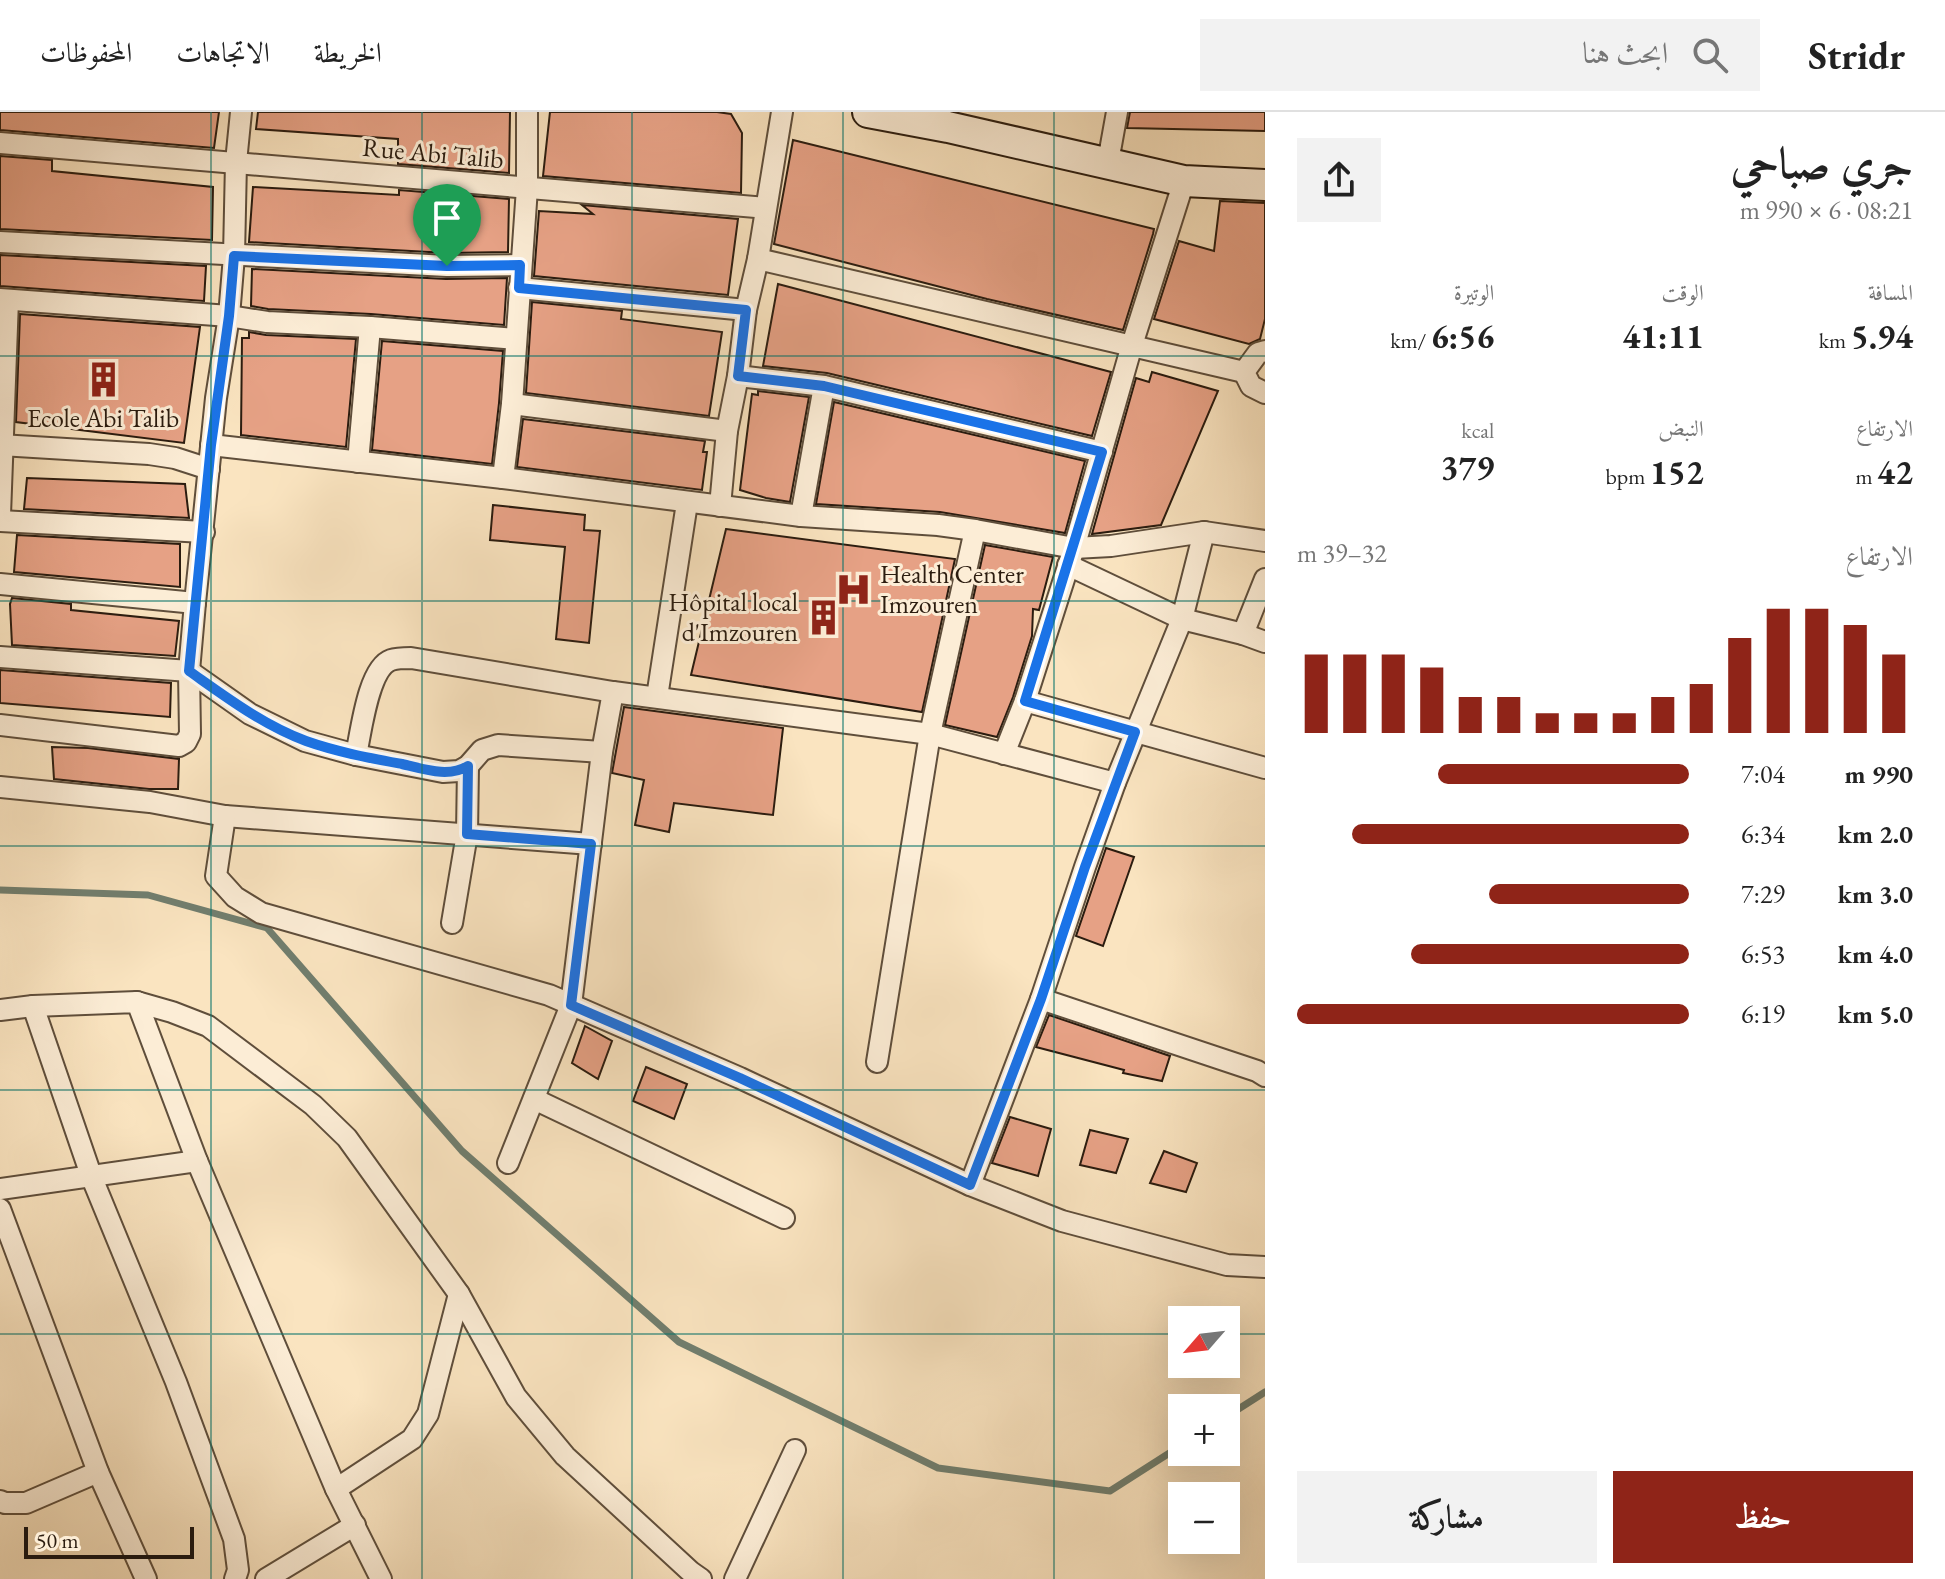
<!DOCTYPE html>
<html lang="ar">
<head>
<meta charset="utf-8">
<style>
	body { margin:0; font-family:"EB Garamond",Amiri,serif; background:#f2f2f2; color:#222; direction:rtl; height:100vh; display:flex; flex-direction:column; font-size:30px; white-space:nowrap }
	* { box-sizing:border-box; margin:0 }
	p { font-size:26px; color:#767676 }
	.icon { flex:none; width:44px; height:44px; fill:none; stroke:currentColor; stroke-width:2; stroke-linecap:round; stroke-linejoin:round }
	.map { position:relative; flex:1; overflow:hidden; direction:ltr }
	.drawer { display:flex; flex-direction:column; background:#fff; width:680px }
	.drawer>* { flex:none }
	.needle { width:52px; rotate:242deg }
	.tools { position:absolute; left:1168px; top:1194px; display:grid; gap:16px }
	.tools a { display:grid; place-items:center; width:72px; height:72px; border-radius:0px; background:#fff; box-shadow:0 8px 32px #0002; font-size:40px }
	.scale { position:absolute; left:24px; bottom:20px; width:170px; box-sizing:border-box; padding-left:8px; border:4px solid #2b1c0f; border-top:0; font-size:22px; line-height:28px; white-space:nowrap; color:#2b1c0f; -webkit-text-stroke:6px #fcedd6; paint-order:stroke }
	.pin { position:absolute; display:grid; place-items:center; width:68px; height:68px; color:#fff; margin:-82px -34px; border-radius:50% 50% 50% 0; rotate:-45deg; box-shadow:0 0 8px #0007 }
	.pin .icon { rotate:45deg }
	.round { display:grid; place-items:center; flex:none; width:84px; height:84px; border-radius:0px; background:#f2f2f2 }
	.summary { display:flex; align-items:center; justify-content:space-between; height:136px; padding:0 32px }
	h1 { font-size:44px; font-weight:700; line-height:60px }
	.stats { display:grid; grid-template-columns:repeat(3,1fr); gap:12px; height:136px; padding:8px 32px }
	.stats div { display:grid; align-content:center }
	.stats b { font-size:34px; font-weight:700 }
	.stats small { font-size:22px; font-weight:400 }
	.stats p { font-size:22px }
	.chart { height:224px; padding:16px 32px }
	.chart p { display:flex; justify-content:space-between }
	.chart svg { width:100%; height:144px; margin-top:8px; stroke:#8f2418; stroke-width:6 }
	.primary-button { display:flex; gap:16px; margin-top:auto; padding:16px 32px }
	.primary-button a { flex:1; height:92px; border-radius:0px; background:#8f2418; color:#fff; font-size:32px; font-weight:700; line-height:92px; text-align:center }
	.primary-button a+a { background:#f2f2f2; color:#222 }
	ul { padding:0 32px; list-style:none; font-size:26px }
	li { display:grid; grid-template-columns:128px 96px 1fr; align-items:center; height:60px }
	li i { height:20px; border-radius:10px; background:#8f2418 }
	header { display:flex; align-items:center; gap:48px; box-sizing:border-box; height:112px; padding:0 40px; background:#fff; border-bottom:2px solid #e0e0e0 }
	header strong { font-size:38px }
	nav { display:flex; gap:44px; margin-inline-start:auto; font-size:28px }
	.search { width:560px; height:72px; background:#f2f2f2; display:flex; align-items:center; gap:20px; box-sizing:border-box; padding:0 28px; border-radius:0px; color:#767676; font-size:30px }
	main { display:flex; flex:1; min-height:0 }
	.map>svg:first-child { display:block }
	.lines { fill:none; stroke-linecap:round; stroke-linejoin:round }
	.stream { stroke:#717e6e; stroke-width:7 }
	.building { fill:#e6a185; stroke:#2b1c0f; stroke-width:2 }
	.minor-casing { stroke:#5f4e3b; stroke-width:24 }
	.secondary-casing { stroke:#2b1c0f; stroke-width:34 }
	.minor { stroke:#fcedd6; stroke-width:20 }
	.secondary { stroke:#fcedd6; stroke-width:30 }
	.route-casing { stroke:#fff; stroke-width:16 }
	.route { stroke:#1a73e8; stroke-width:10 }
	.grid { fill:none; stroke:#0f766e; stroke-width:2; stroke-opacity:0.55 }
	.labels { text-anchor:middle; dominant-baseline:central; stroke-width:6; stroke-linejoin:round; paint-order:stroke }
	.street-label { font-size:26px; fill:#2b1c0f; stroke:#fcedd6 }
	.poi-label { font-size:26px; fill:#2b1c0f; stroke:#fcedd6 }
</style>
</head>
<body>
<header>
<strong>Stridr</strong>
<div class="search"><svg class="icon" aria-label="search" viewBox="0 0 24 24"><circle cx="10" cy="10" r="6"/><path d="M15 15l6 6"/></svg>ابحث هنا</div>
<nav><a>الخريطة</a><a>الاتجاهات</a><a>المحفوظات</a></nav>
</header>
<main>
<section class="drawer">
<div class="summary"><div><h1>جري صباحي</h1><p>08:21 · 6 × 990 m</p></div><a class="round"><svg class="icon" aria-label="share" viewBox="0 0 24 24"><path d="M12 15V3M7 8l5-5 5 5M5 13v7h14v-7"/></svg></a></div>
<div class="stats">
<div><p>المسافة</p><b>5.94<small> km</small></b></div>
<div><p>الوقت</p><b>41:11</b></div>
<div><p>الوتيرة</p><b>6:56<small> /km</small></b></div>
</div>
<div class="stats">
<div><p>الارتفاع</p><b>42<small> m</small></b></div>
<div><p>النبض</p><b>152<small> bpm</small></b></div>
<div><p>kcal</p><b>379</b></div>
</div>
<div class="chart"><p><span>الارتفاع</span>32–39 m</p>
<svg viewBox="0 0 160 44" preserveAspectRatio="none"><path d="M5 44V20M15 44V20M25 44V20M35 44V24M45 44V33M55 44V33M65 44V38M75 44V38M85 44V38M95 44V33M105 44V29M115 44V15M125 44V6M135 44V6M145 44V11M155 44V20"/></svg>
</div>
<ul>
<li><b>990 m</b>7:04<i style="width:64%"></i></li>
<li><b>2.0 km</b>6:34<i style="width:86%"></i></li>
<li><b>3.0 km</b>7:29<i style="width:51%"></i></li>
<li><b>4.0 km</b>6:53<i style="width:71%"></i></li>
<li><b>5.0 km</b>6:19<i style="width:100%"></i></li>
</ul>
<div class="primary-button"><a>حفظ</a><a>مشاركة</a></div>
</section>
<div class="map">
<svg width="1265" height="1467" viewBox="0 0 1265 1467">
	<rect width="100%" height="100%" fill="#fae4c0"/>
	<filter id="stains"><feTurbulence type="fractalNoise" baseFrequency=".0025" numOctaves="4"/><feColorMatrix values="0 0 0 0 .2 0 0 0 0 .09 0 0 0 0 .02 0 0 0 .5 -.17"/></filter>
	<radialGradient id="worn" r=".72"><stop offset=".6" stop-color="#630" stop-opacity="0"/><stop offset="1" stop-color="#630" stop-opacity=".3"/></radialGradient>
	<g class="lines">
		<g class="stream">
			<path d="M0 778 148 783 267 816 462 1039 679 1230 938 1356 1110 1379 1182 1333"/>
			<path d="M1226 1305 1265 1280"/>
		</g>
	</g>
	<g class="building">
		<path d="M0 0H219L214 36 0 18Z"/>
		<path d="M258 0H510L509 61 398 52V27L256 17Z"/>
		<path d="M550 0H717L731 2 742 21 741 81 543 64Z"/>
		<path d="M1130 0H1265V19L1127 16Z"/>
		<path d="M793 28 1154 117 1153 122 1123 218 987 187 774 132Z"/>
		<path d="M0 44 52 48V59L213 75 212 128 0 117Z"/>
		<path d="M253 75 399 83V78L509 87 508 140 447 141 249 130Z"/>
		<path d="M1220 89 1265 91V207L1260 227 1249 232 1154 207 1179 129 1214 139Z"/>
		<path d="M582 93 738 107 728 183 534 164 539 99 593 102Z"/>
		<path d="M0 143 206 154 204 189 0 174Z"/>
		<path d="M252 157 446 167 507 166 504 213 371 202 268 197 251 194Z"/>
		<path d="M778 172 1111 260 1092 324 827 261 763 254Z"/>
		<path d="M532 190 622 199 621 207 722 220 709 304 526 281Z"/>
		<path d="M20 202 200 215 184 331 16 310Z"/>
		<path d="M249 220 266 223 356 227 346 335 241 323 242 226H249Z"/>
		<path d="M382 229 503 239 499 291 492 352 372 338Z"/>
		<path d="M1152 260 1218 279 1161 413 1092 422 1136 266 1149 270Z"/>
		<path d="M758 279 809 285 790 390 766 386 740 378 752 282 758 283Z"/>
		<path d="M834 290 1085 349 1065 421 940 400 816 392Z"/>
		<path d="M523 307 705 329 703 340H707L702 378 517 355Z"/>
		<path d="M27 366 185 372 189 406 24 397Z"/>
		<path d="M493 393 585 403 584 418 600 419 589 531 556 527 565 435 490 428Z"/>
		<path d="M726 417 955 447 922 600 691 563Z"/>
		<path d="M17 423 180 432V475L14 460Z"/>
		<path d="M985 433 1053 445 1039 498 1033 497 1032 524 1013 585 997 625 945 613Z"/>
		<path d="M12 486 71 492V498L179 509 175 544 12 533 10 492Z"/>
		<path d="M0 558 171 571 170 605 0 591Z"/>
		<path d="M624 595 783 616 773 703 674 691 669 720 635 713 644 668 612 661Z"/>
		<path d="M52 635 88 636 179 647 178 677H149L54 667Z"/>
		<path d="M1106 736 1134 745 1103 834 1076 824Z"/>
		<path d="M1049 903 1170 944 1162 969 1123 961 1124 958 1036 935Z"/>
		<path d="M585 914 612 929 598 967 572 951Z"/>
		<path d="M646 955 687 972 674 1007 633 989Z"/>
		<path d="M1010 1005 1051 1017 1038 1064 992 1051Z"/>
		<path d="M1090 1018 1128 1027 1116 1061 1080 1053Z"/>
		<path d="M1164 1039 1197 1051 1186 1080 1150 1071Z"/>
	</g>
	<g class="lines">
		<defs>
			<g id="minor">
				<path d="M0 31 766 96"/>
				<path d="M1108 50 1117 0"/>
				<path d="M0 130 447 154 520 153"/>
				<path d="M758 147 1244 260"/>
				<path d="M519 176 746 198"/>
				<path d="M0 187 229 204 267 210 370 215 515 227"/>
				<path d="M1265 239 1258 241 1244 260 1251 274 1265 281"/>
				<path d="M738 264 824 274 1102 340"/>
				<path d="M512 292 727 319"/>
				<path d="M0 333 149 342 175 346 209 357"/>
				<path d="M211 333 503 366 801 404 938 413 975 418 1074 436 1111 434 1204 420 1265 429"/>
				<path d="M358 350 370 215"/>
				<path d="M503 366 512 292 527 76V0"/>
				<path d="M720 394 727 319 738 264 746 198 758 147 782 0"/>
				<path d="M0 403 8 188"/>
				<path d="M801 404 824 274"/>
				<path d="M0 409 204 420"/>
				<path d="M1068 453 1182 507 1243 522 1265 530"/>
				<path d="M0 472 195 491"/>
				<path d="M1243 522 1265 467"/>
				<path d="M0 545 189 559 250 602 305 629 356 643 443 660 459 659 468 654 482 638 498 633 602 640"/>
				<path d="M657 585 687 391"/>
				<path d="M1025 589 1265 656"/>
				<path d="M0 613 179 634 186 630 190 622 189 559 195 491 216 286 229 204 234 144 236 50 241 0"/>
				<path d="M1004 642 1025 589 1074 436 1132 233 1184 69"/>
				<path d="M356 643C361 621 368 556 391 548 397 546 405 546 411 546L613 580 930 622 1115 671"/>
				<path d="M0 675 150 690 225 704 591 732"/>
				<path d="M225 704 216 764 235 785 261 801 549 883 740 966 970 1073 1062 1109 1227 1153 1265 1155"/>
				<path d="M452 811 467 722 468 654"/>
				<path d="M1041 887 1257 959 1265 964"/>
				<path d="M137 890 172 900 208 914 313 993 347 1026 459 1182 516 1285 565 1344 691 1460 701 1467"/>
				<path d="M33 894 92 1066 176 1270 234 1427 238 1458 235 1467"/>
				<path d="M0 898 33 894 137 890 197 1049 336 1377 381 1467"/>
				<path d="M877 950 930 622 975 418"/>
				<path d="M534 987 784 1106"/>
				<path d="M508 1051 571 893 602 640 613 580"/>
				<path d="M970 1073 1041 887 1085 755 1115 671 1182 507 1204 420"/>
				<path d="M0 1077 197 1049"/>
				<path d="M0 1097 98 1360 146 1467"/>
				<path d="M336 1377 412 1327 428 1302 459 1182"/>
				<path d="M0 1389 5 1391H26L98 1360"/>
				<path d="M266 1467 355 1413"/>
				<path d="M735 1467 795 1338"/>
			</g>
			<path id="secondary" d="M868 0 948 15 1184 69 1265 73"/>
		</defs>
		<use href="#minor" class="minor-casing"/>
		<use href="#secondary" class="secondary-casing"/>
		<use href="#minor" class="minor"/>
		<use href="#secondary" class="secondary"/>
	</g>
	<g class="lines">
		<defs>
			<path id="route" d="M234 144 447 154 520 153 519 176 746 198 738 264 824 274 1102 340 1025 589 1135 620 1085 755 1041 887 970 1073 740 966 571 893 591 732 467 722 468 654C448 666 424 657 402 652 370 646 337 640 306 629 263 613 226 585 189 559L211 333 229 204Z"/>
		</defs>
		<use href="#route" class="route-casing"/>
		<use href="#route" class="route"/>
	</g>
	<path class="grid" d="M211 0V1467M422 0V1467M632 0V1467M843 0V1467M1054 0V1467M0 244H1265M0 489H1265M0 734H1265M0 978H1265M0 1222H1182M1226 1222H1265"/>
	<defs>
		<symbol id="building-bare" viewBox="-9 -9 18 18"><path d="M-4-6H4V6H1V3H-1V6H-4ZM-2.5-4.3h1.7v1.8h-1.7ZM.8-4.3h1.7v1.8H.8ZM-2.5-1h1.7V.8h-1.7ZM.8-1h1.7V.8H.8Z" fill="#8f2418" stroke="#fcedd6" stroke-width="2.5" paint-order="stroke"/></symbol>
		<symbol id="hospital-bare" viewBox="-9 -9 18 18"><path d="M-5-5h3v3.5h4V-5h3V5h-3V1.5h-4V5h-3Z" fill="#8f2418" stroke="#fcedd6" stroke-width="2.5" paint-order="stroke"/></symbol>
	</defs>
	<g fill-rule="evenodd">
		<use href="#building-bare" x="78" y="242" width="51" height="51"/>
		<use href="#hospital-bare" x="828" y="452" width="51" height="51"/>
		<use href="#building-bare" x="798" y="480" width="51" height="51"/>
	</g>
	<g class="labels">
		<g class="street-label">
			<text transform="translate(433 41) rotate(5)">Rue Abi Talib</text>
		</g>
		<g class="poi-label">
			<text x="103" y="306">Ecole Abi Talib</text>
			<text x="880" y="462" text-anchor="start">Health Center<tspan x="880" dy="30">Imzouren</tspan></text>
			<text x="798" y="490" text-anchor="end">Hôpital local<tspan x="798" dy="30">d'Imzouren</tspan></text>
		</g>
	</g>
	<rect width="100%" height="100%" filter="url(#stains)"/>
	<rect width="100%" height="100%" fill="url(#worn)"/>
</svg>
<div class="tools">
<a><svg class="needle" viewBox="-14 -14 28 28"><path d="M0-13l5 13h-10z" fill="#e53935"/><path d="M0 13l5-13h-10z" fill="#767676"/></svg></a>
<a>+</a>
<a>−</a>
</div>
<div class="scale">50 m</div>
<div class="pin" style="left:447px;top:154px;background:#1e9e55"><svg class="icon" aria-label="arrive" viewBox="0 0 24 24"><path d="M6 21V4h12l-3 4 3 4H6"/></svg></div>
</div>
</main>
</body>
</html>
